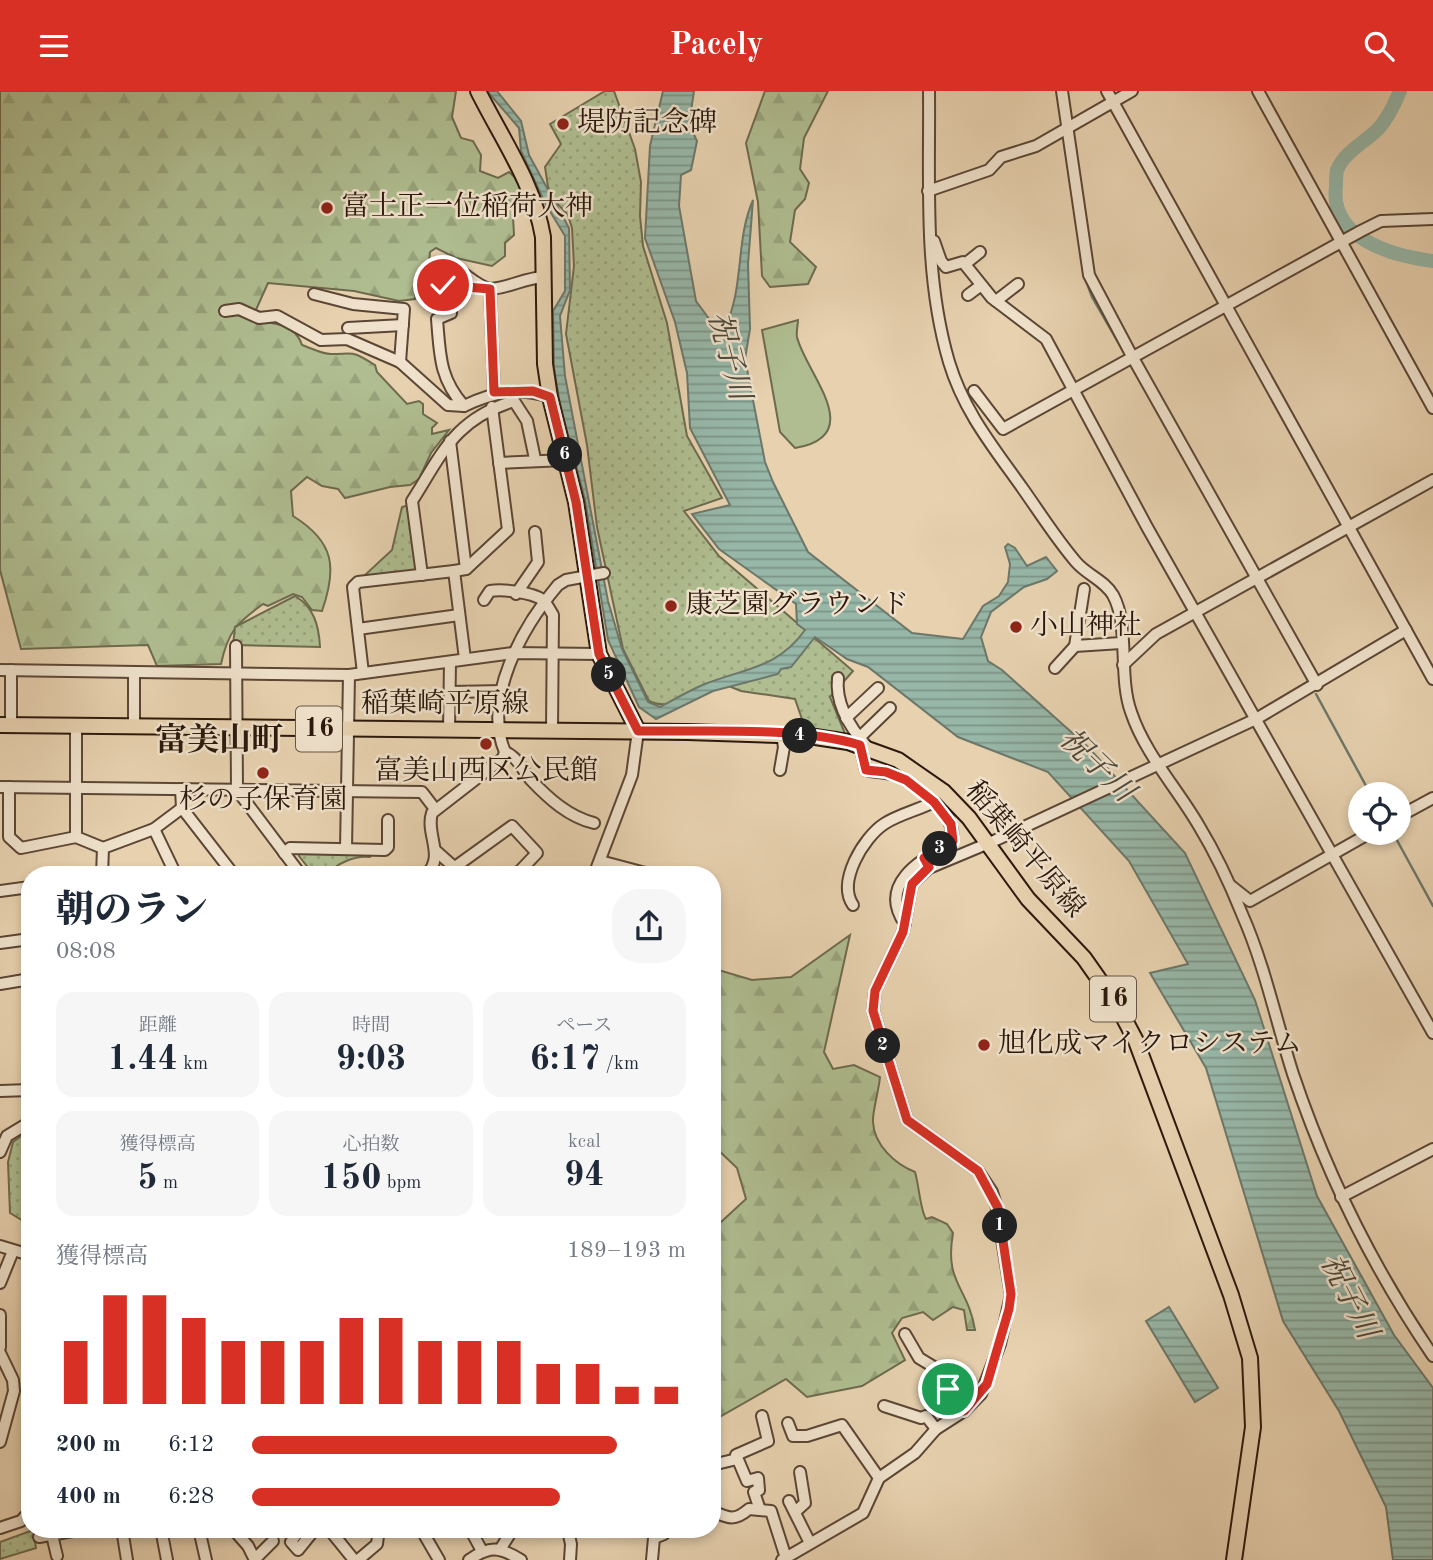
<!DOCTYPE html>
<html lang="ja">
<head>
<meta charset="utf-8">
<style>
	body { margin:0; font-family:"Old Standard TT","Noto Serif JP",serif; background:#f6f6f7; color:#1f2937; height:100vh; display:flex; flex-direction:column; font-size:26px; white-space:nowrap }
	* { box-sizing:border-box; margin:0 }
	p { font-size:23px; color:#747a83 }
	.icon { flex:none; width:38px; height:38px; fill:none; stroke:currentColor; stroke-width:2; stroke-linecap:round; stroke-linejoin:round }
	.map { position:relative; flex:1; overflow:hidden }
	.panel { position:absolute; left:21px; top:775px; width:700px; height:672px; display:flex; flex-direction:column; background:#fff; border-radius:28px; box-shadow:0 4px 10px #0003 }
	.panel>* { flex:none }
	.controls { position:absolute; left:1348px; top:691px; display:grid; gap:14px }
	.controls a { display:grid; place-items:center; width:63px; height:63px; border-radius:50%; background:#fff; box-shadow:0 4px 10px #0003; font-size:35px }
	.pin { position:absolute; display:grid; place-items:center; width:60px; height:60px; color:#fff; margin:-30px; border:4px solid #fff; border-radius:50%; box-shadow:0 2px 7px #0007 }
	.km { position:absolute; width:35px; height:35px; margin:-18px; border-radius:50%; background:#222; color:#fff; font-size:19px; line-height:35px; text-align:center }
	.round { display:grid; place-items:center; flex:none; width:74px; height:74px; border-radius:28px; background:#f6f6f7 }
	.headline { display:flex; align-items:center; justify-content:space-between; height:119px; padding:0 35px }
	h1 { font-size:38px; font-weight:800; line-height:52px }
	.figures { display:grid; grid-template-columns:repeat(3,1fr); gap:10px; height:119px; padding:7px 35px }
	.figures div { display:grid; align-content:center; border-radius:18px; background:#f6f6f7; text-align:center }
	.figures b { font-size:35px; font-weight:800 }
	.figures small { font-size:19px; font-weight:400 }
	.figures p { font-size:19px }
	.chart { height:196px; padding:14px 35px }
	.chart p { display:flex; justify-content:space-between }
	.chart svg { width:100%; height:126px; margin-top:7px; stroke:#d93025; stroke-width:6 }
	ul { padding:0 35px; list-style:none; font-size:23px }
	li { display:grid; grid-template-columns:112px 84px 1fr; align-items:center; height:52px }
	li i { height:18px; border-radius:9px; background:#d93025 }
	header { display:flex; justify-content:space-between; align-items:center; height:91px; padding:0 35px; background:#d93025; color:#fff; font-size:32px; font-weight:800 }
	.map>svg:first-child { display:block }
	.grass { fill:#afbd90; stroke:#6e6a4e; stroke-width:2 }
	.forest { fill:url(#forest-firs); stroke:#6e6a4e; stroke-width:2 }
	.park { fill:url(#park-dots); stroke:#6e6a4e; stroke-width:2 }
	.water { fill:url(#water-rules); stroke:#6c776a; stroke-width:2 }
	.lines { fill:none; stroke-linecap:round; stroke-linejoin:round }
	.stream { stroke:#6c776a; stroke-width:2.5 }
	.river { stroke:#97b7a8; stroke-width:14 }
	.minor-casing { stroke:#5b4635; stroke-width:14 }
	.major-casing { stroke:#2c180c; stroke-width:18 }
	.minor { stroke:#efe1cb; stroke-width:10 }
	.major { stroke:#e7d1af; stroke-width:14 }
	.route-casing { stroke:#fff; stroke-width:14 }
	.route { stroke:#d93025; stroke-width:9 }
	.poi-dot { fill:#8f2418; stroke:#efe1cb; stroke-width:2.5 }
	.labels { text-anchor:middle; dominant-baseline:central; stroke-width:5; stroke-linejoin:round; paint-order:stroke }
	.shield { fill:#efe1cb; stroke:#665445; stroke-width:2 }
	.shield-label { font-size:26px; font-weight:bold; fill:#2c180c }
	.poi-label { font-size:28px; fill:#2c180c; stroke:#efe1cb; text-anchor:start }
	.street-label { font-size:28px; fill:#2c180c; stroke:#efe1cb }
	.water-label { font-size:30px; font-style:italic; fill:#4c483b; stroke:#efe1cb }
	.quarter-label { font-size:32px; font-weight:bold; fill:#2c180c; stroke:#efe1cb }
</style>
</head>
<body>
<header><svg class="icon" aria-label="menu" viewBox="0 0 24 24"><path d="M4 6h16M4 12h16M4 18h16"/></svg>Pacely<svg class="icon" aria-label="search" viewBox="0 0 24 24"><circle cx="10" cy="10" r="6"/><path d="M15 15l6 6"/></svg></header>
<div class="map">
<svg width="1433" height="1469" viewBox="0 0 1433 1469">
	<defs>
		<pattern id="forest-firs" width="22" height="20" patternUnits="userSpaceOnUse" patternTransform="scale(1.75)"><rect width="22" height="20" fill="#afbd90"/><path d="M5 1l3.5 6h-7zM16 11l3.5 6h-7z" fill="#97a27b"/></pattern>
		<pattern id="park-dots" width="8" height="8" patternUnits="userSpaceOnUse" patternTransform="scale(1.75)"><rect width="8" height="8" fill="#afbd90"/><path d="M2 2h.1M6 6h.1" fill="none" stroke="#97a27b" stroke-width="1.8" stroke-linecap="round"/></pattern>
		<pattern id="water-rules" width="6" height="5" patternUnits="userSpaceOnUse" patternTransform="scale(1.75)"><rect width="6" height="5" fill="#97b7a8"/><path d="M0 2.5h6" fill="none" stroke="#7b9487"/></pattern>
	</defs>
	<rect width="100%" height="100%" fill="#e7d1af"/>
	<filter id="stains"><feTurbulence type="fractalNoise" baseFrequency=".00286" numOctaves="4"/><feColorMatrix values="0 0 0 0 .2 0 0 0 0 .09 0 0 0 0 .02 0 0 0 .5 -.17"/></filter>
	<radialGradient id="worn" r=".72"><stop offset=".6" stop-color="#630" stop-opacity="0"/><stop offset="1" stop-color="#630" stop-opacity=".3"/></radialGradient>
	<path class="grass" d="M798 229C798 234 796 241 797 246 805 281 869 345 795 357L780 341 762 239Z"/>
	<g class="forest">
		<path d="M0 0H456L452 26 461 47 473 50 481 64 480 80 498 87 509 81 520 91 533 123 521 120 513 125 514 144 505 152V165L492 175 456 167 436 157 430 161 429 172 417 181 415 208 399 210 354 200 268 192 251 230C271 231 295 232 302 254 311 257 322 263 331 263 356 263 351 259 375 274L377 281 407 313 419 310 423 313V323L437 332 432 337V343L449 339 431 362 419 388 410 394 390 396 345 407 338 398 322 395 307 386 291 400 293 425C335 451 337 477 322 520L312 519 302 506 293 503 268 515 263 513C237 532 228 540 221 573L157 575 148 554 21 558 0 479Z"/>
		<path d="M765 0H828L804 47 800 78 809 92 805 108 795 119 790 151 816 176 808 193 770 196 762 185 758 111 746 52Z"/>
		<path d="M850 844 824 961 833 978 854 974 880 986C879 999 872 1022 873 1031 874 1054 895 1073 915 1081 919 1094 920 1118 926 1128L932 1126 947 1133 953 1142C944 1193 968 1195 975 1239H967L964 1219 953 1216 933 1229 923 1221 902 1227 892 1242 905 1269 862 1295 807 1306 786 1288 718 1327 712 1338V1127L721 1131 746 1108 737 1077 712 1053V877L752 889 791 886Z"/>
	</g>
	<g class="park">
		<path d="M605 0H614L635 58 641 91 640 125 643 155 667 232 687 345 722 407 684 420 719 465 853 580 830 606 846 645 805 637 795 608 741 600 726 594C704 603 672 621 649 610L623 558 597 436 587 354 566 243 574 175 572 137 568 124 553 108 548 96 545 76 561 53 550 33Z"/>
		<path d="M409 414 419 481 366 487 365 484 392 459 402 416Z"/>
		<path d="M295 505C314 516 319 535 320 556L233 554 235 536Z"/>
		<path d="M300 760 373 762 370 766C356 764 336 772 328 784H314L299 765Z"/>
		<path d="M30 1039V1134L10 1122 8 1071 13 1051Z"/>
		<path d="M33 1439 36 1457 0 1468V1451Z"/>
	</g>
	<g class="water">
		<path d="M487 0H497L521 30 529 64 569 137 570 199 560 225 565 285 608 510 622 558 648 611 660 616C675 608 690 599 705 593 746 577 778 577 805 539L797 533 796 513 719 458 692 423 730 414 690 337 687 282 675 231 645 147 650 55 663 0H694L689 33 697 50 691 79 681 84 679 115 696 210 721 244C746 201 734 152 753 109L748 173 750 238 745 268 765 371 773 391 808 461 912 542 963 548 983 515 999 505 1008 491 1010 473 1005 456 1008 453 1015 457 1027 475 1046 466 1057 480 1047 488 1024 496 991 521 981 546 988 570 1002 579 1088 656 1185 762 1255 909 1317 1105 1394 1244 1433 1297V1469H1393L1386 1416 1339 1320 1283 1230 1206 977 1150 882 1188 873 1129 770 1048 681 958 646 868 576 847 568 815 546 791 576 781 578 778 583 713 600 656 628 639 616 608 549 585 409 560 314 554 277 553 220 565 200V145L545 112 521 60 519 37Z"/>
		<path d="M1169 1216 1218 1297 1195 1311 1146 1230Z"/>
	</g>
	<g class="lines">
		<g class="stream">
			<path d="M1084 184 1092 206 1126 265"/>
			<path d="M1162 330 1181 363"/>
			<path d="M1316 603 1371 704"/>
			<path d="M1393 742 1433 815"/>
		</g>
		<path class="river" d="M1400 0C1395 12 1387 28 1379 37 1366 51 1345 60 1337 79 1336 83 1336 90 1336 95 1329 147 1392 165 1433 170"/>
		<defs>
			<g id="minor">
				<path d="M929 0C930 90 923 183 949 271 964 321 994 357 1023 398 1040 422 1057 449 1076 471 1087 484 1104 489 1113 504 1130 535 1118 585 1131 621 1145 663 1177 697 1199 735 1216 763 1230 793 1242 823 1265 875 1276 930 1293 983 1327 1084 1373 1177 1433 1265"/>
				<path d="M1062 0 1089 184 1133 267 1317 594"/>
				<path d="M1107 0 1433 588"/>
				<path d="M1258 0 1433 317"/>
				<path d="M928 100 989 79 1001 66 1036 55 1132 0"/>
				<path d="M934 150 941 170 946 176 963 171 992 207 1046 248 1147 436 1433 942"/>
				<path d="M965 173 980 161"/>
				<path d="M449 196H481"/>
				<path d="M490 198C476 195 465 181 451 175L438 185 443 194 449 196 451 222 437 228C440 263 439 287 464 315 493 301 519 296 550 306"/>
				<path d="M314 203 353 213 404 218 400 271"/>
				<path d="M968 204 980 195"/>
				<path d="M996 210 1018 193"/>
				<path d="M225 220 239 218 259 227 277 225 321 249 347 248 400 271 448 314 464 315"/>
				<path d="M348 237 403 234"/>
				<path d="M974 300 1003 338 1361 140 1381 130 1433 128"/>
				<path d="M494 301 490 198C509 197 524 187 544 186"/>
				<path d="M450 350 466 478"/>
				<path d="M499 372 566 369"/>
				<path d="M422 484 412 410C443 361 455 328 514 310L527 330 535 368"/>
				<path d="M516 503 538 471 535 441"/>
				<path d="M484 509 490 500C503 498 531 501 543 509 547 513 550 519 553 524L552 639"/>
				<path d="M358 538 459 524"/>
				<path d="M236 555 237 699 301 784"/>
				<path d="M1075 555 1084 498"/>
				<path d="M465 568 454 480 466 478 508 439 492 316"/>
				<path d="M1123 574 1156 543 1433 389"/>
				<path d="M1055 577 1075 555 1121 552"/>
				<path d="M0 579 349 584 513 562 599 563"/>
				<path d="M11 579V634"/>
				<path d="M363 582 353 496 358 491 454 480"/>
				<path d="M838 587C835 613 851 638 868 657"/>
				<path d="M450 601 504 600"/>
				<path d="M846 627 878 597"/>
				<path d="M76 635V746L103 757"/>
				<path d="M134 636V581"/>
				<path d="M449 639 450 571"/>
				<path d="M859 647 890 617"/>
				<path d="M860 654 866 679C877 682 888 681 898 685 920 694 962 727 950 753 919 769 878 794 905 833"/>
				<path d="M505 661C518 666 522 679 531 689 549 708 569 726 594 732"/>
				<path d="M780 679 784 656 782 644"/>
				<path d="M0 696 422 701 435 718"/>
				<path d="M9 696V746L21 757 76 746"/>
				<path d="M181 698 182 717 234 784"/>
				<path d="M1398 726 1433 707"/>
				<path d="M154 738 176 784"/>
				<path d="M346 758 349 584"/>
				<path d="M436 760 463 784"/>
				<path d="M284 762 290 757 385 759 388 756V729"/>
				<path d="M600 770 653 784"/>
				<path d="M455 776 512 735 537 762 516 784"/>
				<path d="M102 784 103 757 154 738 182 717"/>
				<path d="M426 784C446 765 425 743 432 722L503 667 505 661C482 607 523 535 558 494L566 489 604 482"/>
				<path d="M594 784 632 684 638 640"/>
				<path d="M1231 795 1250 810 1370 742"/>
				<path d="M0 800 30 796"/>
				<path d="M853 814C837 791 863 747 884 733 897 724 918 719 934 711"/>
				<path d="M0 852 30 848"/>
				<path d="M0 893 30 888"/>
				<path d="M0 1000 30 999"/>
				<path d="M0 1061 7 1045 30 1031"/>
				<path d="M1341 1106 1433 1058"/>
				<path d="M0 1155 30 1164"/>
				<path d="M0 1192 13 1160"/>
				<path d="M0 1224V1256"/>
				<path d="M905 1243 919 1267 952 1287"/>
				<path d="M0 1262 13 1289 14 1300 0 1351"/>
				<path d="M954 1284 948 1298 964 1320"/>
				<path d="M884 1315 921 1327 926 1325 936 1338"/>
				<path d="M788 1332 793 1345H807L842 1334 879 1387"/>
				<path d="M712 1374 737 1368"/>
				<path d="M789 1410 810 1452"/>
				<path d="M760 1419 754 1401 759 1399 758 1387 747 1390 736 1364 768 1350 762 1325"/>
				<path d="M712 1420C730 1428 735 1430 749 1418L771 1420 786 1467"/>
				<path d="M795 1421 805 1412 800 1381"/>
				<path d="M0 1437 21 1430 30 1420"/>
				<path d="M122 1438 127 1469"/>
				<path d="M161 1438 167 1469"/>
				<path d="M199 1438 206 1469"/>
				<path d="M233 1438 248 1455 255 1469"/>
				<path d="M300 1438 291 1451 298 1459 315 1438"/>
				<path d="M329 1438 354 1469"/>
				<path d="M421 1438 439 1469"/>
				<path d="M470 1438 482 1460"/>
				<path d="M568 1440 571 1453 570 1469"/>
				<path d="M52 1444 57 1465"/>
				<path d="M39 1446 84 1438"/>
				<path d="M501 1457 513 1438"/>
				<path d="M255 1468 273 1450"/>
				<path d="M358 1469 377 1453 378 1445"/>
				<path d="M469 1469C490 1454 500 1456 521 1469"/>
				<path d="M652 1469 654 1447 664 1443"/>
				<path d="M782 1469 863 1422 879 1387 915 1362 936 1338 964 1320 981 1303 1000 1253 1011 1204 997 1117 992 1101 978 1080 907 1029 873 920 875 900 903 841 912 793 929 777 996 749 1256 628 1406 539"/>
			</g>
			<g id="major">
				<path d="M478 0C502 48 534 93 543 146L545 273 550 306 576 411 599 563 638 640"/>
				<path d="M0 634 687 641 809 645 848 651 898 669 944 701 969 727 1028 808 1084 867 1117 914 1136 950 1231 1204 1250 1267 1253 1336 1234 1469"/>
			</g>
		</defs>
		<use href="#minor" class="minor-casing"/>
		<use href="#major" class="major-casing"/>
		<use href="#minor" class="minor"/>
		<use href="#major" class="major"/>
	</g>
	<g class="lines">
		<defs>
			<path id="route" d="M443 194 490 198 494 301 533 300 550 306 576 411 599 563 638 640C705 641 796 635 860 654L866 679 886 681 906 689 934 711 951 733 953 750 924 767 929 776 912 793 903 841 875 900 873 920 907 1029 978 1080 998 1117 1011 1203 1009 1218 987 1293 964 1320 948 1298"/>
		</defs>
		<use href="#route" class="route-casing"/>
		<use href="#route" class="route"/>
	</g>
	<g class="poi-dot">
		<circle cx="563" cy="33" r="7"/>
		<circle cx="327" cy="117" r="7"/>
		<circle cx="671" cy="515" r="7"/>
		<circle cx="1016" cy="536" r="7"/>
		<circle cx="486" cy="653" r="7"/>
		<circle cx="263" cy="682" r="7"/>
		<circle cx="984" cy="954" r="7"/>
	</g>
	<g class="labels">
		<g class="shield">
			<rect x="296" y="615.5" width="46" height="45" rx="5"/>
			<rect x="1090" y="885.5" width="46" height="45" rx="5"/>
		</g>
		<g class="shield-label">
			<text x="319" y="638">16</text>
			<text x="1113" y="908">16</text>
		</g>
		<g class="poi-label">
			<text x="577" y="33">堤防記念碑</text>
			<text x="341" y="117">富士正一位稲荷大神</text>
			<text x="685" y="515">康芝園グラウンド</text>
			<text x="1030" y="536">小山神社</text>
			<text x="486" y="681" text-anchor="middle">富美山西区公民館</text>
			<text x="263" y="710" text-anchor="middle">杉の子保育園</text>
			<text x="998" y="954">旭化成マイクロシステム</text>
		</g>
		<g class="street-label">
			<text x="445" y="614">稲葉崎平原線</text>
			<text transform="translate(1024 759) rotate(50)">稲葉崎平原線</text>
		</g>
		<g class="water-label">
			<text transform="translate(728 265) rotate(75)">祝子川</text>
			<text transform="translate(1096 675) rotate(44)">祝子川</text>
			<text transform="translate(1348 1206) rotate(63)">祝子川</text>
		</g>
		<g class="quarter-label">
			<text x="219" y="651">富美山町</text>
		</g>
	</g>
	<rect width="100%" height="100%" filter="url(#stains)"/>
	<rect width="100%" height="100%" fill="url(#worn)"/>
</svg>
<div class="controls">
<a><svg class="icon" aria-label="locate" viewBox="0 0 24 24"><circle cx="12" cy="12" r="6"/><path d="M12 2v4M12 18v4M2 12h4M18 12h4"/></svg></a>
</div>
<div class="pin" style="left:948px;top:1298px;background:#1e9e55"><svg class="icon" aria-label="arrive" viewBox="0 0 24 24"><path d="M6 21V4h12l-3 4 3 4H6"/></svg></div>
<div class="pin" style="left:443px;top:194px;background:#d93025"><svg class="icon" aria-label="check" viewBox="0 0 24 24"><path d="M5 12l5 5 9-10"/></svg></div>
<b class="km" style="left:1000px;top:1135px">1</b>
<b class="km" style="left:883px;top:955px">2</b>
<b class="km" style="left:940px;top:758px">3</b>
<b class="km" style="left:800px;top:645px">4</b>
<b class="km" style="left:609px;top:584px">5</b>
<b class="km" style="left:565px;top:364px">6</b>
<section class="panel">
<div class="headline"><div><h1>朝のラン</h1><p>08:08</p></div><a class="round"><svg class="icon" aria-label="share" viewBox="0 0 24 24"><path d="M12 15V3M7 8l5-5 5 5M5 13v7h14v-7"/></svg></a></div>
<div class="figures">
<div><p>距離</p><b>1.44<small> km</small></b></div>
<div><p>時間</p><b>9:03</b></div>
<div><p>ペース</p><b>6:17<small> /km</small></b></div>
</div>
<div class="figures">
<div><p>獲得標高</p><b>5<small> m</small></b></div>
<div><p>心拍数</p><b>150<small> bpm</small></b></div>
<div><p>kcal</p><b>94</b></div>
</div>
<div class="chart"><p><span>獲得標高</span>189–193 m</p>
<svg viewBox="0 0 160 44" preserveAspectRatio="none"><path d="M5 44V22M15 44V6M25 44V6M35 44V14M45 44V22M55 44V22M65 44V22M75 44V14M85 44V14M95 44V22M105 44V22M115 44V22M125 44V30M135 44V30M145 44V38M155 44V38"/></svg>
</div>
<ul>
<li><b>200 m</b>6:12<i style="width:84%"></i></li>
<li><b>400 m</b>6:28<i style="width:71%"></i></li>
</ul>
</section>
</div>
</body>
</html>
